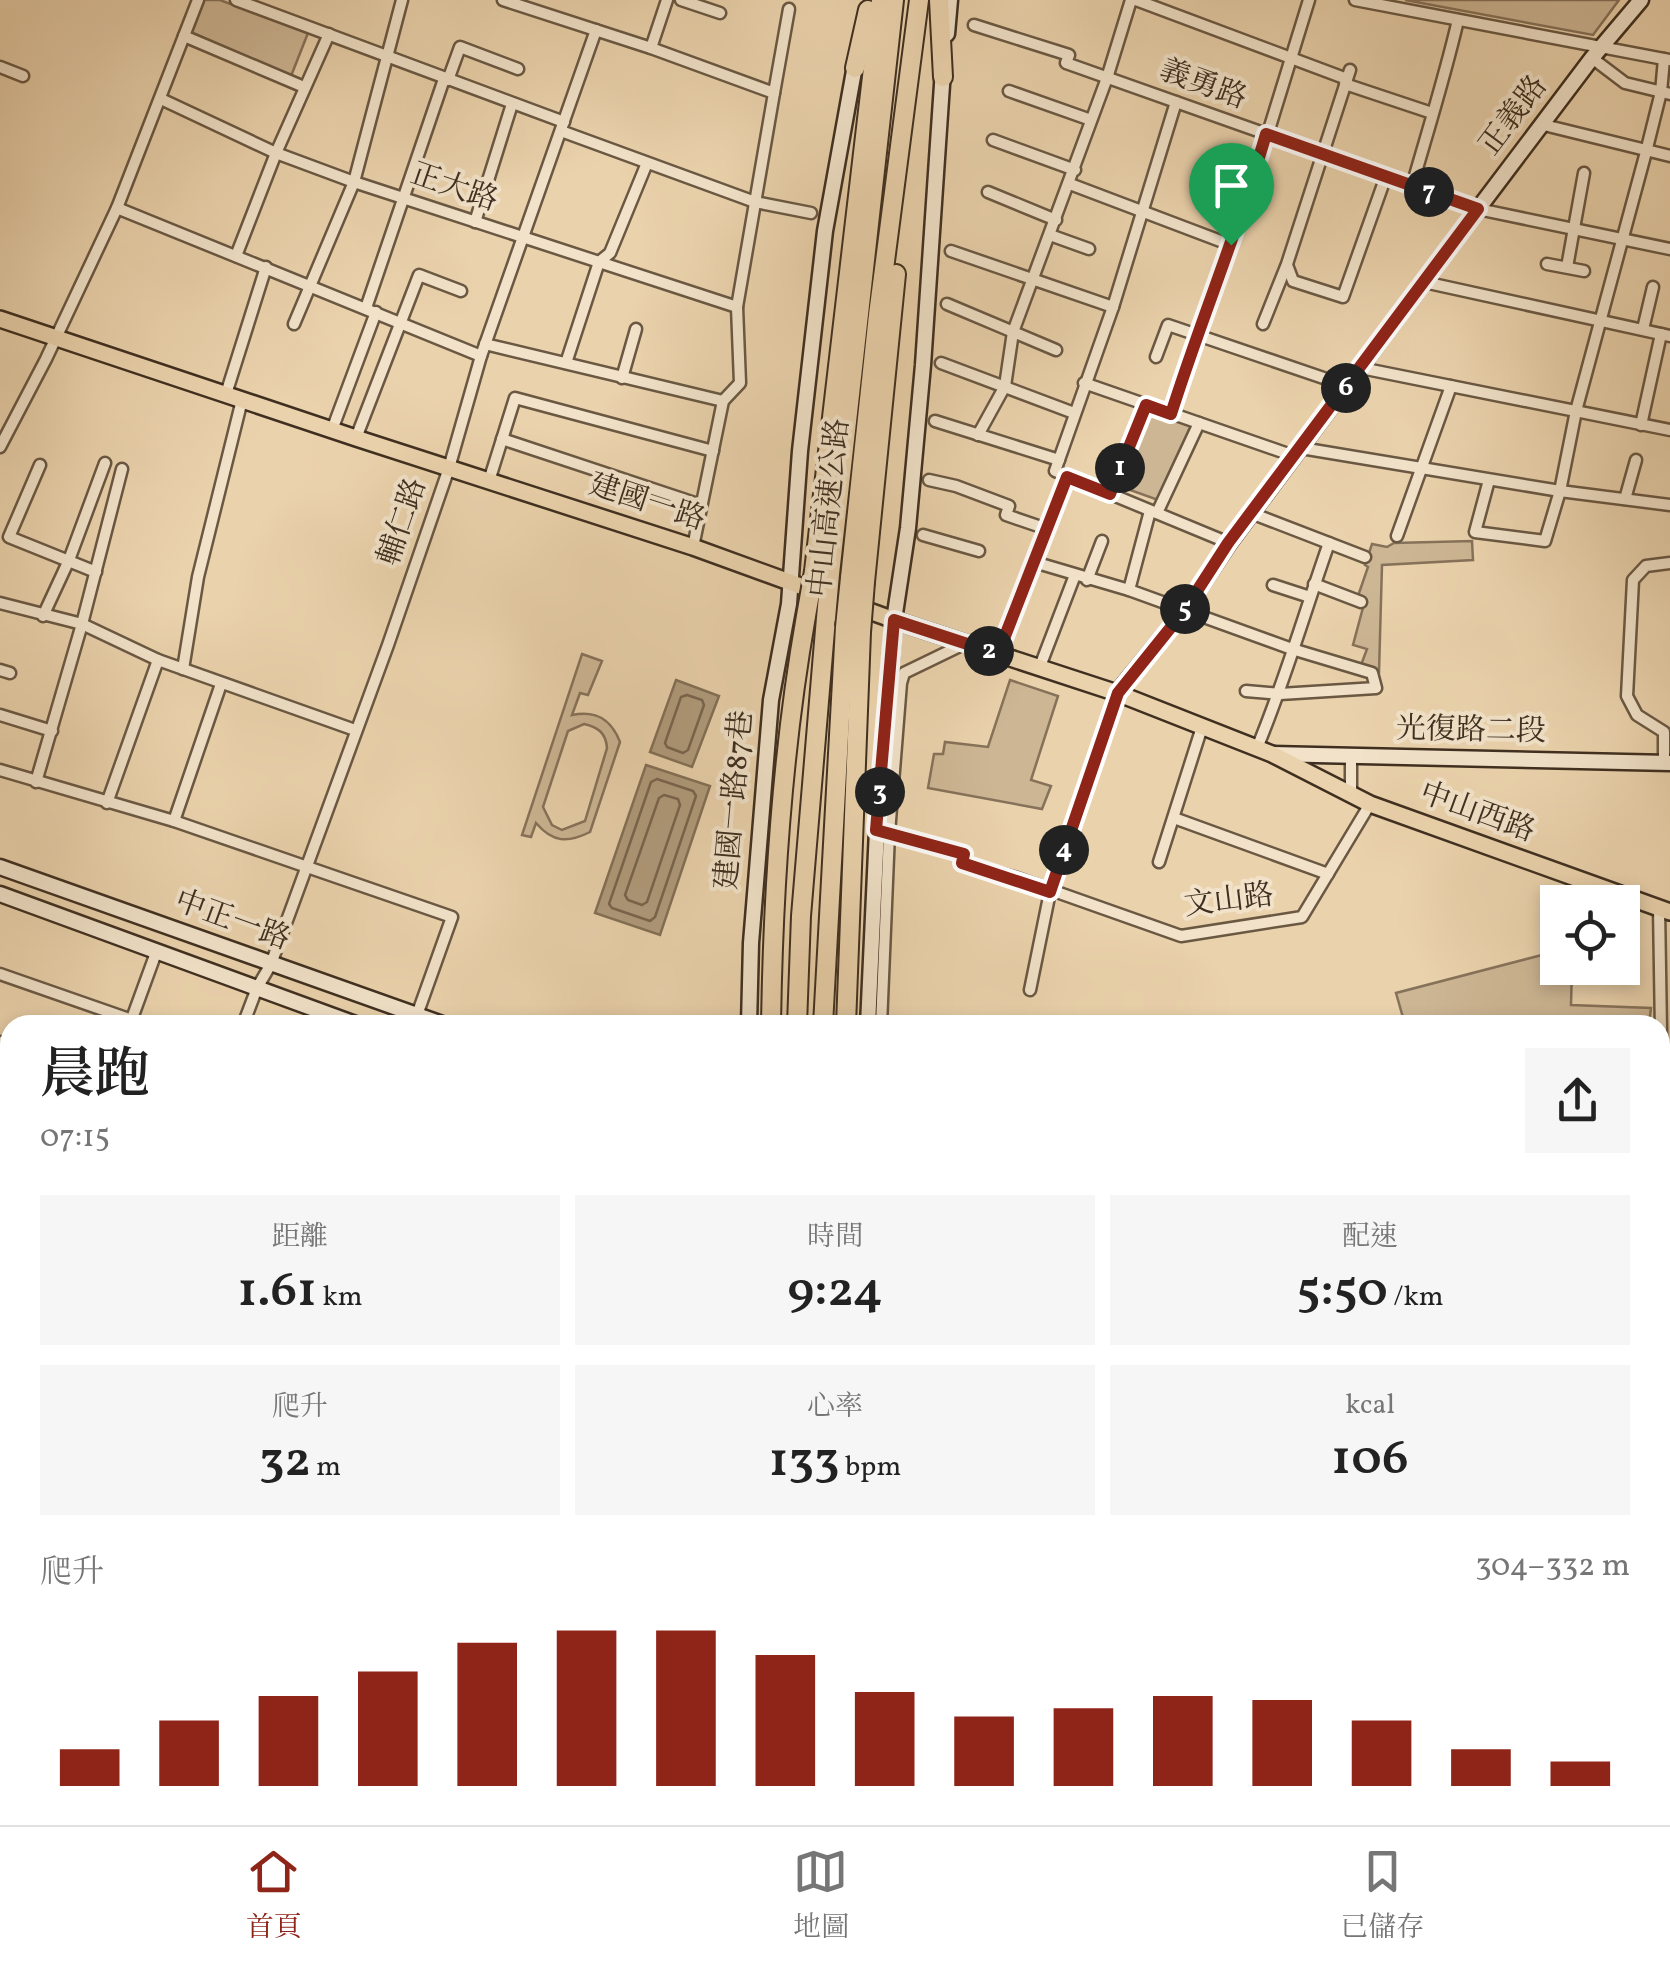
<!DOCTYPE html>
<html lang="zh-TW">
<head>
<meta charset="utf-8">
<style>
	body { margin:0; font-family:Vollkorn,"Noto Serif TC",serif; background:#f6f6f6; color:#222; height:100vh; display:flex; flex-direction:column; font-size:38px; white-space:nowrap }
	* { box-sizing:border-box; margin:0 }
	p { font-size:32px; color:#767676 }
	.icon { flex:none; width:55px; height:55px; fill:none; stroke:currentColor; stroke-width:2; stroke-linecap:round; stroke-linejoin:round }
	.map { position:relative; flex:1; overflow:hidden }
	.drawer { position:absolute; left:0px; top:1015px; width:1670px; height:810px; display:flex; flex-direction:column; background:#fff; border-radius:30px 30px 0 0; box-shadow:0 5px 15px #0003 }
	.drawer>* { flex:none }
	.controls { position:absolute; left:1540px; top:885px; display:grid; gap:20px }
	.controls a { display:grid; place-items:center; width:100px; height:100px; border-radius:0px; background:#fff; box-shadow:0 5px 15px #0003; font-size:50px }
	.pin { position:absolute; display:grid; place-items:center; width:85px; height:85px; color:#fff; margin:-102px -42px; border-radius:50% 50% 50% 0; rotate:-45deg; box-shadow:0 0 10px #0007 }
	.pin .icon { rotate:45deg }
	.km { position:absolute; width:50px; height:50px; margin:-25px; border-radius:50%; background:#222; color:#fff; font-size:28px; line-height:50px; text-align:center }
	.round { display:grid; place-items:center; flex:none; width:105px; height:105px; border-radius:0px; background:#f6f6f6 }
	.head { display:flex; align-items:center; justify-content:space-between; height:170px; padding:0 40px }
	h1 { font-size:55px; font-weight:600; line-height:75px }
	.figures { display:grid; grid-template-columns:repeat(3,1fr); gap:15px; height:170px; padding:10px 40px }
	.figures div { display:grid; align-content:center; border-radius:0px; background:#f6f6f6; text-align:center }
	.figures b { font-size:50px; font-weight:600 }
	.figures small { font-size:28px; font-weight:400 }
	.figures p { font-size:28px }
	.chart { height:280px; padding:20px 40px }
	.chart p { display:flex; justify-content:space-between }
	.chart svg { width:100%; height:180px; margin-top:10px; stroke:#8f2418; stroke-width:6 }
	.tabs { display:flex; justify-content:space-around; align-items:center; height:140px; border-top:2px solid #e0e0e0; background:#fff; font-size:28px; color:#767676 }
	.tabs a { display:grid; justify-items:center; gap:5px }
	.tabs .current { color:#8f2418 }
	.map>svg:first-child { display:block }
	.green { fill:#cdb694; stroke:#86725a; stroke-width:2.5; fill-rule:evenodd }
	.water { fill:#b09b7c; stroke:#837057; stroke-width:2.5 }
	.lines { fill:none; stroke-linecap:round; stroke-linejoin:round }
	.shore { stroke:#78654e; stroke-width:2.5 }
	.street-casing { stroke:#6a5843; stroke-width:15 }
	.secondary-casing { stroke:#3f2f20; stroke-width:19 }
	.primary-casing { stroke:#3f2f20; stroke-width:20 }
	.highway-casing { stroke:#3f2f20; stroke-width:22 }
	.street { stroke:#f1e2c9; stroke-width:10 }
	.secondary { stroke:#f1e2c9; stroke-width:14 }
	.primary { stroke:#ead2ac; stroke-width:15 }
	.highway { stroke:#ead2ac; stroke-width:18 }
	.highway-bridge-casing { stroke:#3f2f20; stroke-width:22; stroke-linecap:butt }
	.highway-bridge { stroke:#ead2ac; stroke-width:18 }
	.route-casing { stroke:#fff; stroke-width:20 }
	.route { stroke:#8f2418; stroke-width:12 }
	.labels { text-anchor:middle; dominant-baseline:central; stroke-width:8; stroke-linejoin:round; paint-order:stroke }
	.street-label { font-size:30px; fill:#3f2f20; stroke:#f1e2c9 }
</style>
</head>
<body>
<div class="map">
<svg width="1670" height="1825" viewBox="0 0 1670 1825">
	<rect width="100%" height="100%" fill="#ead2ac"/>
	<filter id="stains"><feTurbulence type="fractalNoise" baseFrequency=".002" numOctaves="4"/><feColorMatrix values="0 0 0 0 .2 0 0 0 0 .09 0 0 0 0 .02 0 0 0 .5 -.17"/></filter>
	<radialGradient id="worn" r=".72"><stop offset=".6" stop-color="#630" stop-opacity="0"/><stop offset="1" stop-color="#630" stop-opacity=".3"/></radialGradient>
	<g class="green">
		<path d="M204 0H220L308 33 291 76 189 33Z"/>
		<path d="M1405 0H1619L1593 35Z"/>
		<path d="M1148 411 1193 427 1158 500 1119 486Z"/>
		<path d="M1472 541 1473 560 1382 565 1379 672 1361 665 1367 649 1353 645 1365 600 1358 596 1368 567 1365 565 1372 544 1387 547 1394 543Z"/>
		<path d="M582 654 602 661 588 695 580 693 572 715C596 710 611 719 620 742L590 832C568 843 553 843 536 823L531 837 522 835ZM584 724C598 727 606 733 607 748L585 821 562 830 552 825 543 807 568 731Z"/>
		<path d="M1010 680 1058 696 1031 780 1051 786 1042 809 928 788 934 754H943L945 742 988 747Z"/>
		<path d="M1557 951 1558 968H1572L1571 1005 1651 1008 1649 1025H1494L1404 1021 1396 993Z"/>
		<path d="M872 1815H1519L1542 1825H873Z"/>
	</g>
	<g class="water">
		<path d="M676 680 719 696 692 767 650 752Z"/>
		<path d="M646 765 710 786 660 935 595 913Z"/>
	</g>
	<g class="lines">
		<g class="shore">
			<path d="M687 695 702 700 704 705 688 750 683 753 667 747 665 743 681 697Z"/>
			<path d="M657 779 693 791 696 796 655 917 650 921 612 908 609 904 651 782Z"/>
			<path d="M664 795 678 799 680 805 647 902 642 905 628 900 625 895 659 798Z"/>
		</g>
		<defs>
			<g id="street">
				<path d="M236 0 564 122"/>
				<path d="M503 0 651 48 774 93 737 307 740 383 723 401 693 547"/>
				<path d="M681 0 720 13"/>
				<path d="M1136 0 1347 79"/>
				<path d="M1355 0 1669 60"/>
				<path d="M974 25 1069 55 1066 63 1478 209 1670 249"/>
				<path d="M184 36 304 87"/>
				<path d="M651 48 667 0"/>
				<path d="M1592 58 1625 83 1670 94"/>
				<path d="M0 67 23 76"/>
				<path d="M448 80 460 47 518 69"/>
				<path d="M1345 84 1432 113"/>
				<path d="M1009 91 1091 120"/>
				<path d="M774 93 789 9"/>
				<path d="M161 99 276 153 354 182 737 307"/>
				<path d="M1176 102 1113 307 1055 471 1229 543"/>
				<path d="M1544 125 1670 156"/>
				<path d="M561 131 755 202 811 213"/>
				<path d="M993 140 1075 170"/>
				<path d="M1198 180 1248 198"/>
				<path d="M1070 184 1231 245"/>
				<path d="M1412 186C1428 130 1445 76 1458 20"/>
				<path d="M988 192 1056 220"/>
				<path d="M117 208 481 356"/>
				<path d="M475 222 512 104"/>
				<path d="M1050 235 1089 249"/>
				<path d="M951 251 1113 307"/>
				<path d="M236 256 276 153 329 34"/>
				<path d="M1547 264 1584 271"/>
				<path d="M1287 265 1293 281 1343 297 1386 176"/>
				<path d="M1567 267 1584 173"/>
				<path d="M1424 282 1670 336"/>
				<path d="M947 304 1056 350"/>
				<path d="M366 308 444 79"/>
				<path d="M294 324 354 182 402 0"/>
				<path d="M1263 324 1287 264 1350 70"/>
				<path d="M1643 329 1653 287"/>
				<path d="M485 344 723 401"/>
				<path d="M1156 357 1168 325 1347 386"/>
				<path d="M566 363 599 262 610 253 647 163"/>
				<path d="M941 363 1074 413"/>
				<path d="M1361 368 1670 430"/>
				<path d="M622 378 636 329"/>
				<path d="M1084 383 1294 456"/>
				<path d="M226 394 266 267"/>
				<path d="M1171 413 1196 334 1248 198 1309 0"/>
				<path d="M935 421 1059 460"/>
				<path d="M1641 425 1661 334"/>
				<path d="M332 430 376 312"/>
				<path d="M978 435 1005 386 1013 332 1107 78 1131 0"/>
				<path d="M356 438 419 275 461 291"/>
				<path d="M502 439 701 505"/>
				<path d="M0 447 46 359 117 208 198 0"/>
				<path d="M1301 448 1560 491 1670 505"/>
				<path d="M40 465 9 537 96 572"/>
				<path d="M929 480 956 486 1009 506 1006 515 1047 529"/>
				<path d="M1489 480 1475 532 1545 541 1560 491 1576 411 1646 152 1661 92 1664 59"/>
				<path d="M489 481 515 398 713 451"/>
				<path d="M1110 494 1146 405"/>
				<path d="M1625 499 1636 460"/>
				<path d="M1157 513 1199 423"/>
				<path d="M1251 513 1365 557"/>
				<path d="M923 535 979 551"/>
				<path d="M1397 536 1451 386"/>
				<path d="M1034 562 1129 590 1292 649 1372 673 1376 688 1280 694 1246 691"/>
				<path d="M1087 580 1102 541"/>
				<path d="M1314 584 1361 602"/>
				<path d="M1273 585 1310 597"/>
				<path d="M1129 590 1150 511"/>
				<path d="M0 603 82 624 158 660 355 730"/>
				<path d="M43 616 69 560 105 463"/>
				<path d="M998 654 1067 477"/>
				<path d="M183 669 198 577 242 400"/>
				<path d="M1039 669 1075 575"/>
				<path d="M0 670 10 673"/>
				<path d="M0 715 52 731"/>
				<path d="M1257 748C1285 681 1305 611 1329 543"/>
				<path d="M1351 756V795"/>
				<path d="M1664 763V732L1637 715 1627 696 1633 580 1646 566 1670 563"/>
				<path d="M0 770 174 821 452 917 417 1015"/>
				<path d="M36 782 82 624 122 469"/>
				<path d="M107 803 158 660"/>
				<path d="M1174 818 1328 874"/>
				<path d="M174 821 221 684"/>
				<path d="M877 830 964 854 962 863 1017 878 1181 936 1302 917 1370 804"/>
				<path d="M1159 862 1202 727"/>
				<path d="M1659 908 1668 1462"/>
				<path d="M0 974 132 1020"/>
				<path d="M1030 990 1050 892 1117 693"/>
				<path d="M130 1024 157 950"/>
				<path d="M243 1025 257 988 271 964 388 645 449 468 481 356 596 30"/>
				<path d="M881 1025 889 833 901 683 904 673 966 643"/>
				<path d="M0 1042 10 1045"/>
				<path d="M0 1110 10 1113"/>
				<path d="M0 1203 10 1222"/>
				<path d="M0 1283 10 1272"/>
				<path d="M0 1408 10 1402"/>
				<path d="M0 1505 10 1521"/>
				<path d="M0 1598 10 1617"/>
				<path d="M0 1679 10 1675"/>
				<path d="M0 1720 10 1716"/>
				<path d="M0 1761 10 1757"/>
				<path d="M22 1815 25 1825"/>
				<path d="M107 1815 110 1825"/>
				<path d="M144 1815 148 1825"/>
				<path d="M308 1815 318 1825"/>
				<path d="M384 1815 388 1825"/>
				<path d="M584 1815 585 1825"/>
				<path d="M674 1815 675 1825"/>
				<path d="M708 1815 709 1825"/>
				<path d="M768 1815 769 1825"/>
				<path d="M1526 1815 1555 1825"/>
				<path d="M247 1825 258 1815"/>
				<path d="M433 1825 442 1815"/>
				<path d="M475 1825 484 1815"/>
				<path d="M529 1825 538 1815"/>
			</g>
			<g id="secondary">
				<path d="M947 34 950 0"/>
				<path d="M1117 693 1184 611 1229 543 1478 209 1592 58 1641 0"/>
				<path d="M1272 754 1670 763"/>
				<path d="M0 867 445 1025"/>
				<path d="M0 894 358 1025"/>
				<path d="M749 1025 751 943 771 700 789 604 800 451 825 231 856 60"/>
				<path d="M868 1025 877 830 894 620 908 528 923 365 943 70"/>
				<path d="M0 1267 10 1263"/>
				<path d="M1660 1456 1670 1459"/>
				<path d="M1660 1476 1670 1472"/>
				<path d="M1660 1486 1670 1485"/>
				<path d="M0 1820 14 1815"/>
			</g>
			<path id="primary" d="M0 319 356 438 693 547 894 620 1117 693 1272 754 1370 804 1670 912"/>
			<g id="highway">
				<path d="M939 0 943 77"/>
				<path d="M855 68 868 10"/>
				<path d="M814 571 881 0"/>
				<path d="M830 574 894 0"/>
				<path d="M850 578 878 315 919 0"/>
				<path d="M865 582 896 274"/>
				<path d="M771 1025C773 888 782 752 806 616"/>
				<path d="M797 1025 801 916 826 618"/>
				<path d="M823 1025 845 627"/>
				<path d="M846 1025 861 632"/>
				<path d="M812 1815 813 1825"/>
				<path d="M843 1815 844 1825"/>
				<path d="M866 1815 867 1825"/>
			</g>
		</defs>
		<use href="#street" class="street-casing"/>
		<use href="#secondary" class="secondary-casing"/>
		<use href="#primary" class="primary-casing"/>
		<use href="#highway" class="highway-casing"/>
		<use href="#street" class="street"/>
		<use href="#secondary" class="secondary"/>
		<use href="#primary" class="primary"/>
		<use href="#highway" class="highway"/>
		<defs>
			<g id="highway-bridge">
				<path d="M806 616 814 571"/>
				<path d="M826 618 830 574"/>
				<path d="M845 627 850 578"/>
				<path d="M861 632 865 582"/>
			</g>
		</defs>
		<use href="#highway-bridge" class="highway-bridge-casing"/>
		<use href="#highway-bridge" class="highway-bridge"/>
	</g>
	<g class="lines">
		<defs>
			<path id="route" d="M1266 134 1478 209 1228 543 1184 611 1118 693 1050 892 962 863 964 854 876 830 894 620 998 654 1067 477 1110 494 1146 405 1171 414C1201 319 1239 229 1266 134Z"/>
		</defs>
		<use href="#route" class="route-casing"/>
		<use href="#route" class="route"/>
	</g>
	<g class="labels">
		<g class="street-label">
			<text transform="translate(1203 85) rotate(20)">義勇路</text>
			<text transform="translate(1514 116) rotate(-53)">正義路</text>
			<text transform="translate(454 188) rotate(19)">正大路</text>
			<text transform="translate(647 503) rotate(18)">建國一路</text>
			<text transform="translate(830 508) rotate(-84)">中山高速公路</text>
			<text transform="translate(403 522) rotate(-71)">輔仁路</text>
			<text transform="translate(1471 731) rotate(1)">光復路二段</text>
			<text transform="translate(735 800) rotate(-85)">建國一路87巷</text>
			<text transform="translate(1477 813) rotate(20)">中山西路</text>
			<text transform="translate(1229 901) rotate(-7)">文山路</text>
			<text transform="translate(232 921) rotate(20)">中正一路</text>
		</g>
	</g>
	<rect width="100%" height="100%" filter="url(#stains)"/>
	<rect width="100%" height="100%" fill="url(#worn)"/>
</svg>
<div class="controls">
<a><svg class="icon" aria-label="locate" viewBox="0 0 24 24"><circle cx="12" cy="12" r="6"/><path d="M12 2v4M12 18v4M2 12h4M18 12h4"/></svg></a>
</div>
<div class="pin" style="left:1231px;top:245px;background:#1e9e55"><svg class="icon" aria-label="arrive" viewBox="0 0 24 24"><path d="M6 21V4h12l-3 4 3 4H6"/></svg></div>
<b class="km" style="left:1120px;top:468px">1</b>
<b class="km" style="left:989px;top:651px">2</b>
<b class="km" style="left:880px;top:792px">3</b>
<b class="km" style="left:1064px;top:850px">4</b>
<b class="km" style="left:1185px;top:609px">5</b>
<b class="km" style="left:1346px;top:388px">6</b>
<b class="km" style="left:1429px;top:192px">7</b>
<section class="drawer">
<div class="head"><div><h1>晨跑</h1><p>07:15</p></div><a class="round"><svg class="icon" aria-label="share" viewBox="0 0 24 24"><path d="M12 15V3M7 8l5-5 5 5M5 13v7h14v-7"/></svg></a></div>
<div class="figures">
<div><p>距離</p><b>1.61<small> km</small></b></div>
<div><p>時間</p><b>9:24</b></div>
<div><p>配速</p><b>5:50<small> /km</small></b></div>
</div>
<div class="figures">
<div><p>爬升</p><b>32<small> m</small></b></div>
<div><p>心率</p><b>133<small> bpm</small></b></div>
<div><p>kcal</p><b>106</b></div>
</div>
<div class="chart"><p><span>爬升</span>304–332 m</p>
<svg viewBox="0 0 160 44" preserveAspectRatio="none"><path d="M5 44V35M15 44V28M25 44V22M35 44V16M45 44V9M55 44V6M65 44V6M75 44V12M85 44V21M95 44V27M105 44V25M115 44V22M125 44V23M135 44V28M145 44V35M155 44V38"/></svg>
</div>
</section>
</div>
<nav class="tabs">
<a class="current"><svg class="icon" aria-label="home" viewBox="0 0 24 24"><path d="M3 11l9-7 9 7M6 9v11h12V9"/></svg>首頁</a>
<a><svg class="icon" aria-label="map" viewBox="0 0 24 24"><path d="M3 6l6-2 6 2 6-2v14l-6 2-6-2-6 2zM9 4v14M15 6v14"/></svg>地圖</a>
<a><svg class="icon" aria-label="saved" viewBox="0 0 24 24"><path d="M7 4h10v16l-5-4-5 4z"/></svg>已儲存</a>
</nav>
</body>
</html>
